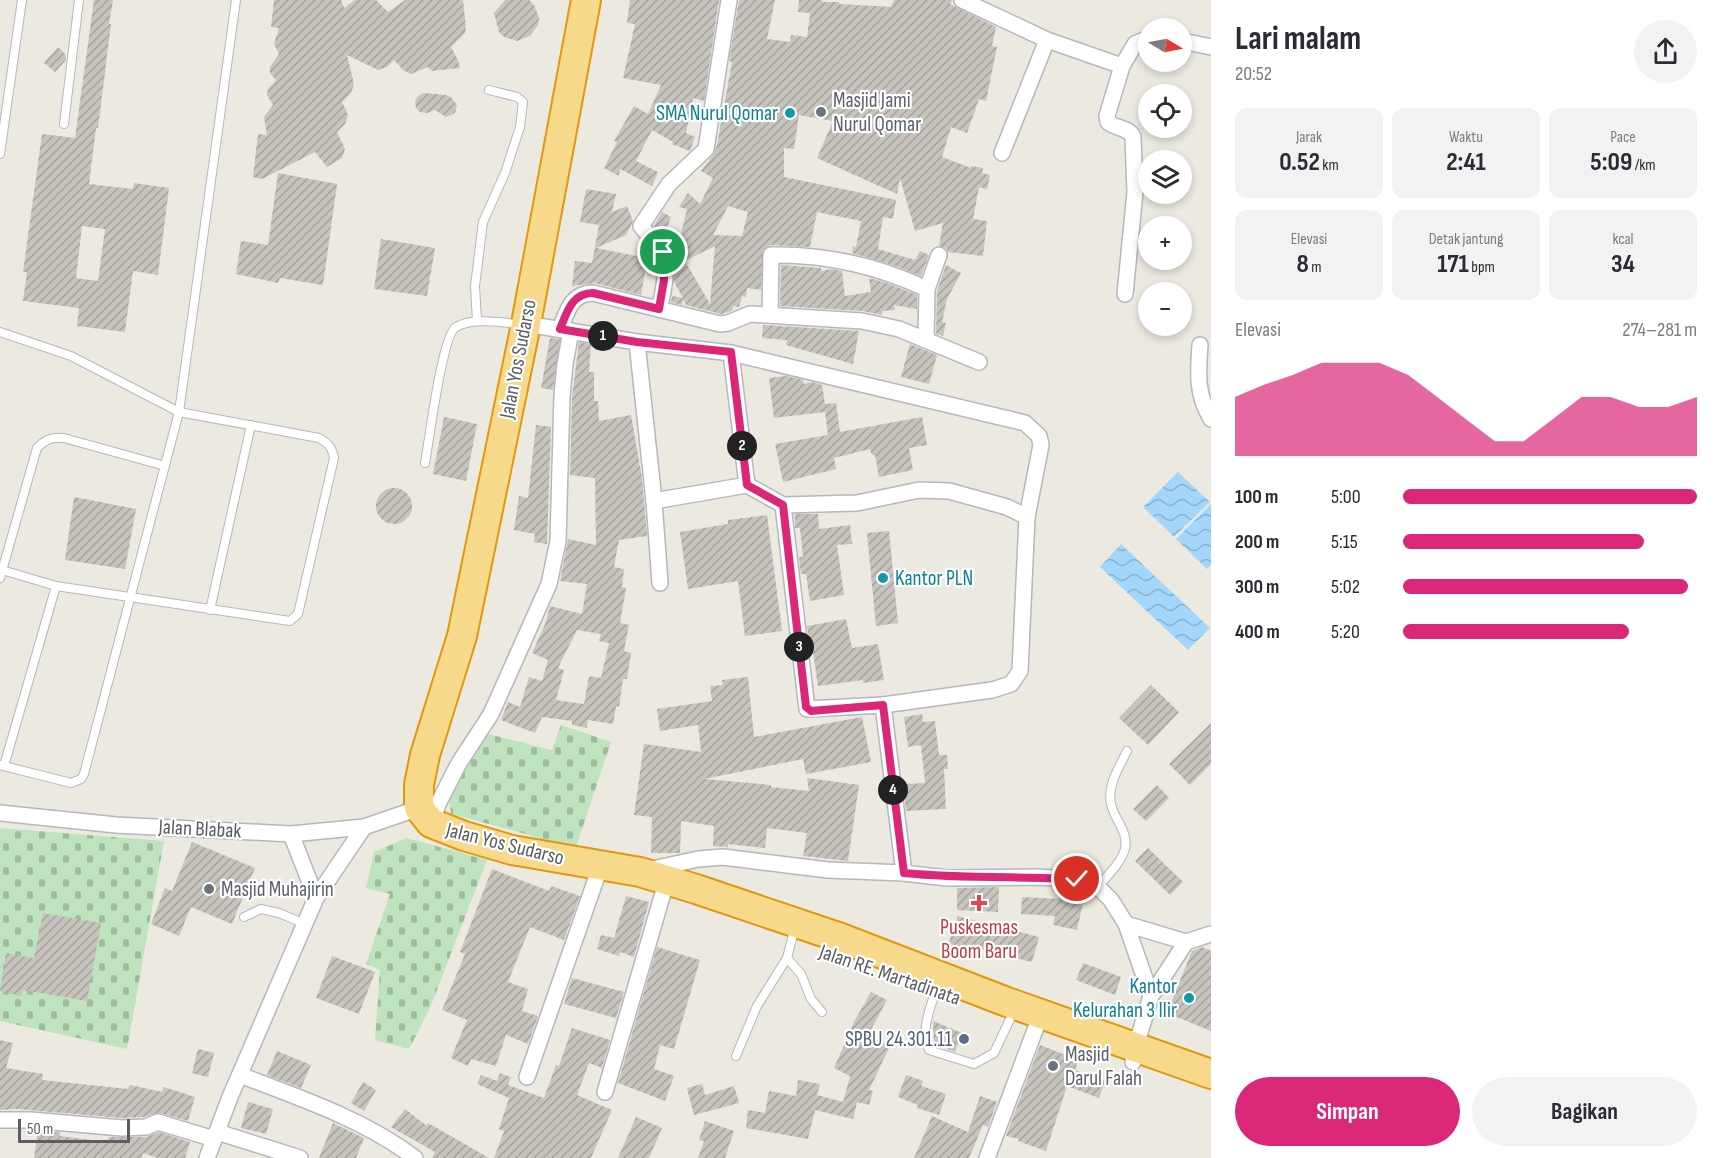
<!DOCTYPE html>
<html lang="id">
<head>
<meta charset="utf-8">
<style>
	body { margin:0; font-family:"Sofia Sans Condensed",sans-serif; background:#f2f2f3; color:#2b2b33; height:100vh; display:flex; flex-direction:column; font-size:22px; white-space:nowrap }
	* { box-sizing:border-box; margin:0 }
	p { font-size:20px; color:#7c7c81 }
	.icon { flex:none; width:33px; height:33px; fill:none; stroke:currentColor; stroke-width:2; stroke-linecap:round; stroke-linejoin:round }
	.map { position:relative; flex:1; overflow:hidden }
	.panel { display:flex; flex-direction:column; background:#fff; width:510px }
	.panel>* { flex:none }
	.needle { width:39px; rotate:100deg }
	.tools { position:absolute; left:1138px; top:18px; display:grid; gap:12px }
	.tools a { display:grid; place-items:center; width:54px; height:54px; border-radius:50%; background:#fff; box-shadow:0 3px 9px #0003; font-size:30px }
	.scale { position:absolute; left:18px; bottom:15px; width:112px; box-sizing:border-box; padding-left:6px; border:3px solid #5a5d61; border-top:0; font-size:16px; line-height:21px; white-space:nowrap; color:#5a5d61; -webkit-text-stroke:4px #fff; paint-order:stroke }
	.pin { position:absolute; display:grid; place-items:center; width:51px; height:51px; color:#fff; margin:-26px; border:3px solid #fff; border-radius:50%; box-shadow:0 2px 6px #0007 }
	.km { position:absolute; width:30px; height:30px; margin:-15px; border-radius:50%; background:#222; color:#fff; font-size:16px; line-height:30px; text-align:center }
	.round { display:grid; place-items:center; flex:none; width:63px; height:63px; border-radius:32px; background:#f2f2f3 }
	.overview { display:flex; align-items:center; justify-content:space-between; height:102px; padding:0 24px }
	h1 { font-size:33px; font-weight:700; line-height:45px }
	.metrics { display:grid; grid-template-columns:repeat(3,1fr); gap:9px; height:102px; padding:6px 24px }
	.metrics div { display:grid; align-content:center; border-radius:12px; background:#f2f2f3; text-align:center }
	.metrics b { font-size:26px; font-weight:700 }
	.metrics small { font-size:16px; font-weight:400 }
	.metrics p { font-size:16px }
	.chart { height:168px; padding:12px 24px }
	.chart p { display:flex; justify-content:space-between }
	.chart svg { width:100%; height:108px; margin-top:6px; fill:#db2777; opacity:.7 }
	.button { display:flex; gap:12px; margin-top:auto; padding:12px 24px }
	.button a { flex:1; height:69px; border-radius:36px; background:#db2777; color:#fff; font-size:24px; font-weight:700; line-height:69px; text-align:center }
	.button a+a { background:#f2f2f3; color:#2b2b33 }
	ul { padding:0 24px; list-style:none; font-size:20px }
	li { display:grid; grid-template-columns:96px 72px 1fr; align-items:center; height:45px }
	li i { height:15px; border-radius:8px; background:#db2777 }
	main { display:flex; flex:1; min-height:0 }
	.map>svg:first-child { display:block }
	.cemetery { fill:url(#cemetery-stones) }
	.water { fill:url(#water-waves) }
	.building { fill:url(#building-hatch); fill-rule:evenodd }
	.lines { fill:none; stroke-linecap:round; stroke-linejoin:round }
	.lane-casing { stroke:#b4b7bb; stroke-width:10 }
	.street-casing { stroke:#b4b7bb; stroke-width:18 }
	.highway-casing { stroke:#e2980b; stroke-width:32 }
	.lane { stroke:#fff; stroke-width:8 }
	.street { stroke:#fff; stroke-width:15 }
	.highway { stroke:#f7d98c; stroke-width:28 }
	.route-casing { stroke:#fff; stroke-width:12 }
	.route { stroke:#db2777; stroke-width:8 }
	.worship-dot { fill:#6b7280; stroke:#fff; stroke-width:2 }
	.culture-dot { fill:#0f9aa8; stroke:#fff; stroke-width:2 }
	.health-dot { fill:#e0444e; stroke:#fff; stroke-width:2 }
	.service-dot { fill:#5c6f8a; stroke:#fff; stroke-width:2 }
	.labels { text-anchor:middle; dominant-baseline:central; stroke-width:4.5; stroke-linejoin:round; paint-order:stroke }
	.worship-label { font-size:21px; fill:#5b616d; stroke:#fff; text-anchor:start }
	.culture-label { font-size:21px; fill:#0d838f; stroke:#fff; text-anchor:end }
	.street-label { font-size:21px; fill:#5a5d61; stroke:#fff }
	.health-label { font-size:21px; fill:#be3a42; stroke:#fff }
	.service-label { font-size:21px; fill:#4e5e75; stroke:#fff; text-anchor:end }
</style>
</head>
<body>
<main>
<div class="map">
<svg width="1211" height="1158" viewBox="0 0 1211 1158">
	<defs>
		<pattern id="cemetery-stones" width="16" height="16" patternUnits="userSpaceOnUse" patternTransform="scale(1.5)"><rect width="16" height="16" fill="#bfe3be"/><path d="M2 7V4a2 2 0 0 1 4 0v3zM10 15v-3a2 2 0 0 1 4 0v3z" fill="#9ebb9e"/></pattern>
		<pattern id="water-waves" width="16" height="10" patternUnits="userSpaceOnUse" patternTransform="scale(1.5)"><rect width="16" height="10" fill="#a2d7fb"/><path d="M0 5q4-4 8 0t8 0" fill="none" stroke="#87b2cf"/></pattern>
		<pattern id="building-hatch" width="6" height="6" patternUnits="userSpaceOnUse" patternTransform="scale(1.5)"><rect width="6" height="6" fill="#c7c4be"/><path d="M-1 1l2-2M0 6l6-6M5 7l2-2" fill="none" stroke="#a5a29e"/></pattern>
	</defs>
	<rect width="100%" height="100%" fill="#ece9e1"/>
	<g class="cemetery">
		<path d="M561 725 611 742 575 850 526 834 451 814 449 795 468 755 488 734 552 750Z"/>
		<path d="M0 828 164 841 127 1049 0 1021Z"/>
		<path d="M407 838 487 860 430 1008 409 1049 375 1040 380 970 366 964 390 894 366 888 374 852Z"/>
	</g>
	<g class="water">
		<path d="M1178 472 1210 502 1174 537 1143 507Z"/>
		<path d="M1211 504V565L1207 569 1176 539Z"/>
		<path d="M1121 544 1210 628 1188 650 1100 567Z"/>
	</g>
	<g class="building">
		<path d="M94 0H113L109 24H111L98 128H96L89 184 133 189 134 183 169 188 158 275 133 271 125 332 77 326 79 308 23 301 27 272H23L42 134 75 138ZM82 226 105 229 98 281 76 278Z"/>
		<path d="M274 0H341L344 8 355 0H376L388 12 405 0H463L466 28 465 33 451 47 458 60 460 68 432 71 428 67 411 74 403 70 394 60 387 67 378 70 347 55 354 84 351 93 342 102 348 115 345 124 337 132 345 149 342 158 327 167 315 152 262 179 253 177 258 134 267 135 264 117 273 105 267 95 268 89 276 80 270 73V67L279 54 274 44 279 28 271 27Z"/>
		<path d="M505 0H529L534 5 539 18 538 25 530 36 517 41 504 37 499 32 494 13Z"/>
		<path d="M630 0H719L704 101 693 98 686 133 695 137 690 151 672 144 673 142 652 130 636 161 658 172 652 186 620 169 619 176 604 168 617 142 614 141 634 106 648 114 661 85 623 78 635 24 627 23Z"/>
		<path d="M739 0H775L767 39 790 42 791 35 807 37 810 13 798 12 799 0H822V2H839L840 4 891 7 894 0H952L950 4 996 27 992 46 997 47 986 101 979 99 967 133 951 127 942 157 971 168V166L983 168 982 173 990 175 987 189 979 187 973 219 987 221 983 256 948 252 946 248 939 246 943 223 915 231 900 178 897 194 817 158 833 121 799 115 794 149 784 148V177L896 200 893 219 883 217 878 249 915 260 920 251 929 255 921 276 893 265 852 253 853 246 856 247 861 221 817 212 810 247 771 245 763 250 761 290 747 288 746 297 742 296 739 307 733 306 732 311 721 314 686 305 683 299 682 305 671 302 672 296 683 298 674 282 675 259 687 209 679 207 688 193 700 204 713 178 701 171 713 155 717 145 732 62 729 61ZM728 206 748 212 742 236 713 235ZM715 246 710 304 685 261Z"/>
		<path d="M58 47 66 55V60L55 72 44 63Z"/>
		<path d="M424 93 446 95 452 98 457 106 455 113 446 117 435 110 427 113 420 112 416 108 415 101 418 96Z"/>
		<path d="M278 173 337 184 323 285 280 278 278 283 236 274 241 241 268 245Z"/>
		<path d="M586 189 616 194 612 212 627 206 633 221 626 235 596 248 642 257 646 246 654 255 655 258 651 268 646 266 641 295 595 283 572 286 575 261 592 263 599 225 580 222Z"/>
		<path d="M662 212 671 217 664 236 654 226Z"/>
		<path d="M381 239 435 248 427 296 374 289Z"/>
		<path d="M781 265 821 268V271L832 269 842 271 845 296 871 292 869 278 887 283 917 295V309L894 305 895 310 882 311V315L863 311 780 306Z"/>
		<path d="M946 265 961 273 947 299 942 322 946 323 943 336 936 334 937 291Z"/>
		<path d="M763 325 859 331 853 364 786 345 787 340 762 338Z"/>
		<path d="M550 338 560 339 553 390 541 388Z"/>
		<path d="M579 342 591 344 589 372H594V401H598L599 421 631 415 642 478 647 536 619 540 614 567 624 569 622 587 626 588 620 623 629 625 624 651 631 653 627 679H623L619 707 616 706 613 724 588 720 587 728 572 725V721L542 717 535 733 501 720 508 702 520 707 529 677 542 681 548 660 532 653 546 622 550 606 582 614 587 584 560 581 568 539 596 545 595 478 570 475 572 397ZM577 630 601 634 599 641 609 643 601 678 589 676 584 704 556 700 564 670 558 668Z"/>
		<path d="M910 344 937 355 929 384 901 377Z"/>
		<path d="M786 376 803 380 804 384 812 382 822 385 825 404 836 403 840 432 922 417 927 445 909 448 913 470 879 477 875 455H872L870 449 834 458 836 469 783 482 775 444 828 435 825 412 774 418 769 378Z"/>
		<path d="M444 417 477 424 466 481 433 474Z"/>
		<path d="M536 425 551 427 547 544 534 542 535 534 514 530 519 496 528 498Z"/>
		<circle cx="394" cy="506" r="18"/>
		<path d="M74 497 136 509 125 569 65 560Z"/>
		<path d="M795 514H818L819 529 850 525 852 544 837 545 844 595 810 601 806 574H801L799 557H803L800 528H795Z"/>
		<path d="M767 515 782 631 745 636 738 581 688 589 680 532 728 524V520Z"/>
		<path d="M889 531 898 623 876 626 867 533Z"/>
		<path d="M846 619 852 648 878 644 884 680 863 683V680L818 686 812 645 810 646 807 626Z"/>
		<path d="M748 677 754 737 862 717 871 762 806 774 803 759 704 779 771 785V787L809 791 807 778 859 785 848 861 803 856 807 833 767 828 765 848 728 844V847L713 846 714 826 681 821 680 853H651L652 817 634 815 644 744 701 752 698 725 660 731 657 709 712 701 710 686 723 685 722 680Z"/>
		<path d="M1151 685 1179 712 1148 745 1119 718Z"/>
		<path d="M922 714 923 722 935 721 939 755H947L948 769H944L946 809 906 811 903 784 925 783 921 745 908 747 904 717Z"/>
		<path d="M1211 723V764L1190 785 1169 764Z"/>
		<path d="M1157 785 1169 798 1146 821 1133 809Z"/>
		<path d="M192 842 255 868 232 924 191 907 179 936 151 924 165 888 172 891Z"/>
		<path d="M1148 848 1183 882 1170 895 1135 861Z"/>
		<path d="M492 869 549 891 551 886 580 896 564 940 530 927 508 982 528 989 522 1011 538 1016 528 1044 506 1035 496 1066 471 1059 468 1066 451 1058 467 1020 442 1010 465 954 460 952Z"/>
		<path d="M999 887 998 912 957 910V888Z"/>
		<path d="M1061 889 1085 894 1077 930 1053 925 1055 916 1021 914 1022 897 1059 899Z"/>
		<path d="M626 896 649 902 634 957 620 952 619 956 597 949 601 935 614 938Z"/>
		<path d="M43 913 101 923 87 1001 23 990 21 996 0 991 6 953 34 958Z"/>
		<path d="M957 916 1039 937 1032 962 981 949 980 951 949 944 952 930 957 931Z"/>
		<path d="M657 947 700 960 674 1049 660 1045 654 1069 674 1076 665 1101 618 1083Z"/>
		<path d="M1202 947 1211 951V1031L1167 1013 1192 951Z"/>
		<path d="M332 956 375 972 359 1014 316 998Z"/>
		<path d="M1083 963 1121 977 1115 995 1076 980Z"/>
		<path d="M572 978 624 992 616 1018 564 1004Z"/>
		<path d="M871 992 887 1000 868 1035 890 1046 869 1090 873 1091 869 1105 857 1102 853 1119 815 1110 808 1139 746 1128 748 1110 765 1113 769 1091 796 1096 798 1080 820 1084 817 1095 843 1102 850 1076 834 1068 855 1020Z"/>
		<path d="M933 1021 962 1033 955 1052 934 1044Z"/>
		<path d="M572 1028 610 1040 602 1068 589 1063 577 1095 612 1110 591 1158H494L504 1131 499 1129 509 1098 477 1084 481 1075 497 1081 500 1073 511 1077 508 1085 544 1098 556 1065 559 1066Z"/>
		<path d="M0 1040 13 1043 6 1068 43 1074 42 1080 128 1089 130 1085 162 1092 164 1087 195 1097 188 1121 160 1113 144 1117 122 1118 17 1109 0 1110Z"/>
		<path d="M1040 1045 1078 1060 1075 1070 1105 1081 1099 1098 1067 1086 1046 1151 1018 1141 1019 1139 1006 1136Z"/>
		<path d="M198 1049 214 1053 208 1077 192 1073Z"/>
		<path d="M277 1051 311 1065 301 1088 267 1075Z"/>
		<path d="M906 1075 923 1081 921 1086 946 1094 939 1115 917 1108 918 1105 898 1097Z"/>
		<path d="M363 1082 376 1090 364 1111 351 1103Z"/>
		<path d="M702 1084 705 1095 734 1086 739 1103 694 1115 687 1088Z"/>
		<path d="M980 1096 997 1102 988 1127 983 1125 969 1158H914L932 1116 968 1132Z"/>
		<path d="M248 1102 273 1109 266 1134 241 1128Z"/>
		<path d="M405 1109 427 1126 428 1123 489 1158H432L435 1152 391 1127Z"/>
		<path d="M636 1117 662 1128 649 1158H618Z"/>
		<path d="M705 1121 734 1131 725 1158H698L704 1141 699 1140Z"/>
		<path d="M333 1123 364 1138 356 1158H319Z"/>
		<path d="M38 1130 60 1132V1136L108 1142 109 1137H146L159 1132 190 1142 185 1158H158L143 1153 142 1158H34Z"/>
	</g>
	<g class="lines">
		<defs>
			<g id="lane">
				<path d="M64 124 79 0"/>
				<path d="M0 154 22 0"/>
				<path d="M477 321 475 286 483 222 505 173 520 127 523 102 517 97 489 90"/>
				<path d="M0 332 71 356 179 412 319 438C328 443 332 447 334 458L298 614 290 621 56 586 2 570"/>
				<path d="M425 463C429 442 442 335 456 327 475 317 501 323 521 324"/>
				<path d="M0 578 37 448C46 439 52 437 64 438L165 466"/>
				<path d="M210 610 251 425"/>
				<path d="M0 765 71 783 81 779 84 774 179 412 236 0"/>
				<path d="M4 766 56 586"/>
				<path d="M1098 887C1107 876 1121 863 1125 849 1129 831 1114 820 1111 804 1107 785 1119 768 1127 751"/>
				<path d="M244 917 261 909 279 913 305 924"/>
				<path d="M787 958 801 974 811 999 822 1012"/>
				<path d="M936 990C929 1012 921 1028 929 1050L974 1064 994 1053 1011 1017"/>
				<path d="M736 1056 757 1006 787 958 795 927"/>
			</g>
			<g id="street">
				<path d="M962 0 1047 40 1122 66 1107 116 1108 122C1115 129 1129 127 1133 137L1135 192 1125 294"/>
				<path d="M1182 41 1211 47"/>
				<path d="M1122 66 1135 44 1149 38"/>
				<path d="M1002 153 1047 40"/>
				<path d="M659 309C663 295 669 265 663 251 658 241 647 235 641 226L669 184 706 149 729 0"/>
				<path d="M770 315 771 255C826 254 878 266 927 289"/>
				<path d="M526 324 637 342 731 353 747 485 783 505 807 709 883 705 992 690 1011 684 1020 671 1027 517 1007 507 949 491 919 490 857 503 783 505"/>
				<path d="M560 329C567 312 571 293 593 293L720 324 728 323 750 314 862 321 899 329 979 362"/>
				<path d="M926 340 927 289 939 255"/>
				<path d="M637 342 654 501 747 485"/>
				<path d="M1200 345C1198 374 1196 393 1211 419"/>
				<path d="M731 353 1025 423 1039 436 1041 445 1027 517"/>
				<path d="M654 501 660 583"/>
				<path d="M883 705 904 873 947 878 1035 877 1077 879 1098 887 1111 900 1126 924 1151 996"/>
				<path d="M0 813 116 825 291 834 364 827 419 808"/>
				<path d="M431 823 439 802 459 763 491 714 549 584 558 541 562 396 565 364 571 331"/>
				<path d="M291 834 316 898"/>
				<path d="M648 870 698 859 723 857 828 870 904 873"/>
				<path d="M1126 924 1186 942"/>
				<path d="M1133 1062 1136 1046 1151 996 1186 942 1211 934"/>
				<path d="M240 1075C300 1098 363 1119 415 1158"/>
				<path d="M527 1077 597 876"/>
				<path d="M605 1092 663 893"/>
				<path d="M0 1120H31L122 1128 146 1127 158 1122 214 1139"/>
				<path d="M217 1132 300 1158"/>
				<path d="M207 1158 230 1097 316 898 364 827"/>
				<path d="M987 1158 1041 1014"/>
			</g>
			<path id="highway" d="M586 0 526 324 462 636 425 755 419 785V808L431 823 464 836 512 850 640 872 696 889 841 938 1007 1002 1211 1074"/>
		</defs>
		<use href="#lane" class="lane-casing"/>
		<use href="#street" class="street-casing"/>
		<use href="#highway" class="highway-casing"/>
		<use href="#lane" class="lane"/>
		<use href="#street" class="street"/>
		<use href="#highway" class="highway"/>
	</g>
	<g class="lines">
		<defs>
			<path id="route" d="M663 252 664 280 659 309 593 293C572 293 567 312 560 329L637 342 731 352 747 485 783 505 806 707 811 711 883 705 904 873C962 879 1019 876 1077 879"/>
		</defs>
		<use href="#route" class="route-casing"/>
		<use href="#route" class="route"/>
	</g>
	<g class="worship-dot">
		<circle cx="821" cy="112" r="6"/>
		<circle cx="209" cy="889" r="6"/>
		<circle cx="1053" cy="1066" r="6"/>
	</g>
	<g class="culture-dot">
		<circle cx="790" cy="113" r="6"/>
		<circle cx="883" cy="578" r="6"/>
		<circle cx="1189" cy="998" r="6"/>
	</g>
	<path class="health-dot" d="M976 894h6v6h6v6h-6v6h-6v-6h-6v-6h6z"/>
	<circle class="service-dot" cx="964" cy="1039" r="6"/>
	<g class="labels">
		<g class="worship-label">
			<text x="833" y="100">Masjid Jami<tspan x="833" dy="24">Nurul Qomar</tspan></text>
			<text x="221" y="889">Masjid Muhajirin</text>
			<text x="1065" y="1054">Masjid<tspan x="1065" dy="24">Darul Falah</tspan></text>
		</g>
		<g class="culture-label">
			<text x="778" y="113">SMA Nurul Qomar</text>
			<text x="895" y="578" text-anchor="start">Kantor PLN</text>
			<text x="1177" y="986">Kantor<tspan x="1177" dy="24">Kelurahan 3 Ilir</tspan></text>
		</g>
		<g class="street-label">
			<text transform="translate(518 359) rotate(-79)">Jalan Yos Sudarso</text>
			<text transform="translate(200 829) rotate(3)">Jalan Blabak</text>
			<text transform="translate(505 844) rotate(14)">Jalan Yos Sudarso</text>
			<text transform="translate(890 975) rotate(19)">Jalan RE. Martadinata</text>
		</g>
		<g class="health-label">
			<text x="979" y="927">Puskesmas<tspan x="979" dy="24">Boom Baru</tspan></text>
		</g>
		<g class="service-label">
			<text x="952" y="1039">SPBU 24.301.11</text>
		</g>
	</g>
</svg>
<div class="tools">
<a><svg class="needle" viewBox="-14 -14 28 28"><path d="M0-13l5 13h-10z" fill="#e53935"/><path d="M0 13l5-13h-10z" fill="#7c7c81"/></svg></a>
<a><svg class="icon" aria-label="locate" viewBox="0 0 24 24"><circle cx="12" cy="12" r="6"/><path d="M12 2v4M12 18v4M2 12h4M18 12h4"/></svg></a>
<a><svg class="icon" aria-label="layers" viewBox="0 0 24 24"><path d="M12 4l9 5-9 5-9-5zM3 14l9 5 9-5"/></svg></a>
<a>+</a>
<a>−</a>
</div>
<div class="scale">50 m</div>
<div class="pin" style="left:663px;top:252px;background:#1e9e55"><svg class="icon" aria-label="arrive" viewBox="0 0 24 24"><path d="M6 21V4h12l-3 4 3 4H6"/></svg></div>
<div class="pin" style="left:1077px;top:879px;background:#d93025"><svg class="icon" aria-label="check" viewBox="0 0 24 24"><path d="M5 12l5 5 9-10"/></svg></div>
<b class="km" style="left:603px;top:336px">1</b>
<b class="km" style="left:742px;top:446px">2</b>
<b class="km" style="left:799px;top:647px">3</b>
<b class="km" style="left:893px;top:790px">4</b>
</div>
<section class="panel">
<div class="overview"><div><h1>Lari malam</h1><p>20:52</p></div><a class="round"><svg class="icon" aria-label="share" viewBox="0 0 24 24"><path d="M12 15V3M7 8l5-5 5 5M5 13v7h14v-7"/></svg></a></div>
<div class="metrics">
<div><p>Jarak</p><b>0.52<small> km</small></b></div>
<div><p>Waktu</p><b>2:41</b></div>
<div><p>Pace</p><b>5:09<small> /km</small></b></div>
</div>
<div class="metrics">
<div><p>Elevasi</p><b>8<small> m</small></b></div>
<div><p>Detak jantung</p><b>171<small> bpm</small></b></div>
<div><p>kcal</p><b>34</b></div>
</div>
<div class="chart"><p><span>Elevasi</span>274–281 m</p>
<svg viewBox="0 0 160 44" preserveAspectRatio="none"><path d="M0 44V20L10 15L20 11L30 6L40 6L50 6L60 11L70 20L80 29L90 38L100 38L110 29L120 20L130 20L140 24L150 24L160 20V44z"/></svg>
</div>
<ul>
<li><b>100 m</b>5:00<i style="width:100%"></i></li>
<li><b>200 m</b>5:15<i style="width:82%"></i></li>
<li><b>300 m</b>5:02<i style="width:97%"></i></li>
<li><b>400 m</b>5:20<i style="width:77%"></i></li>
</ul>
<div class="button"><a>Simpan</a><a>Bagikan</a></div>
</section>
</main>
</body>
</html>
